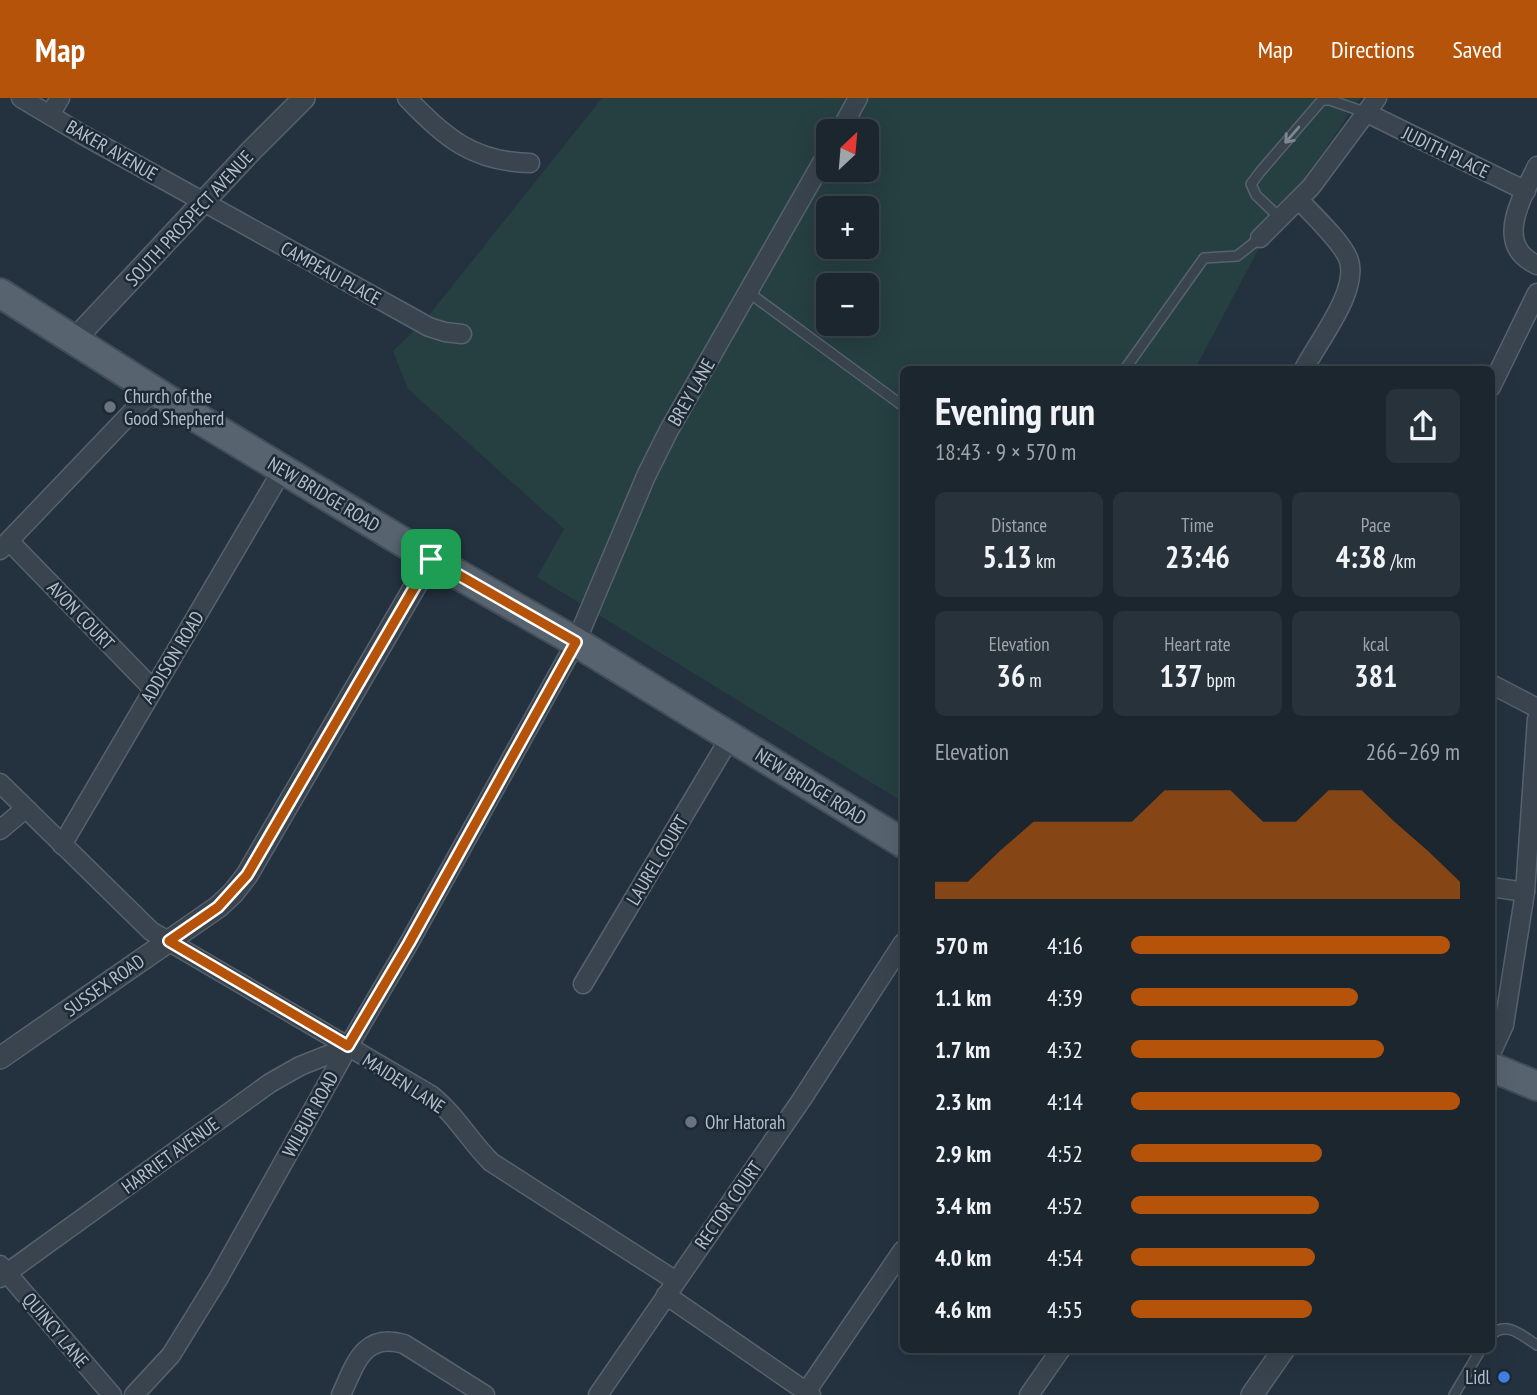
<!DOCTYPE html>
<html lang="en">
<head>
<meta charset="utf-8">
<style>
	body { margin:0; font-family:"PT Sans Narrow",sans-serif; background:#28323b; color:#f1f3f6; height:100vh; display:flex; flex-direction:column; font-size:26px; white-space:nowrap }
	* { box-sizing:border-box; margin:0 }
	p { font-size:23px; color:#a0a5aa }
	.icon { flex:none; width:38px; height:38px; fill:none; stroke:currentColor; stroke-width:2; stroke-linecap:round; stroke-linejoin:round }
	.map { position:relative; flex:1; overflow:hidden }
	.drawer { position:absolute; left:900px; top:268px; width:595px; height:987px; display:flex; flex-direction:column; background:#1b262f; border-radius:10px; box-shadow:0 7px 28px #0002,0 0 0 2px #39434b }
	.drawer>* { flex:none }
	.needle { width:46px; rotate:26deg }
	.fabs { position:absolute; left:816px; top:21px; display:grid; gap:14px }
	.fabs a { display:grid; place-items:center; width:63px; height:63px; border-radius:10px; background:#1b262f; box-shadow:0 7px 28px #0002,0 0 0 2px #39434b; font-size:35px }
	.pin { position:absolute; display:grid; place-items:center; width:60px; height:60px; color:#fff; margin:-30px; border-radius:14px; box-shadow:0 4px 10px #0006 }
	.round { display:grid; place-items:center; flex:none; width:74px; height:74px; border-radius:10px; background:#28323b }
	.headline { display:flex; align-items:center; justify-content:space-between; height:119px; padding:0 35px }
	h1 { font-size:38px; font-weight:700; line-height:52px }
	.figures { display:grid; grid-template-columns:repeat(3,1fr); gap:10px; height:119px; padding:7px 35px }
	.figures div { display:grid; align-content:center; border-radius:10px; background:#28323b; text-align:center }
	.figures b { font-size:30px; font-weight:700 }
	.figures small { font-size:19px; font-weight:400 }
	.figures p { font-size:19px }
	.chart { height:196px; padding:14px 35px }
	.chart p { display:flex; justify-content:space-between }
	.chart svg { width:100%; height:126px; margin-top:7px; fill:#b45309; opacity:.7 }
	ul { padding:0 35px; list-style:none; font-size:23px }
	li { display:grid; grid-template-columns:112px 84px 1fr; align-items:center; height:52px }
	li i { height:18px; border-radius:9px; background:#b45309 }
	header { display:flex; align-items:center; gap:42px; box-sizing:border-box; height:98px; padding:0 35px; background:#b45309; color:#fff }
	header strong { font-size:33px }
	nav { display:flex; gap:38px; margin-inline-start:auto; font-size:24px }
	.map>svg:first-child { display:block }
	.green { fill:#263f40; fill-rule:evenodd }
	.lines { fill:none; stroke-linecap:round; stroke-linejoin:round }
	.service-casing { stroke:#56626d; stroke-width:12 }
	.minor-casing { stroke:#56626d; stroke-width:21 }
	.tertiary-casing { stroke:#56626d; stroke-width:24 }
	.primary-casing { stroke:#424d58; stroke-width:32 }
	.service { stroke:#39444f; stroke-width:9 }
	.minor { stroke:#39444f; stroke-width:18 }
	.tertiary { stroke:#39444f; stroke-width:21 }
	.primary { stroke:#57636f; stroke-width:28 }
	.oneway { stroke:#7d8893 }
	.route-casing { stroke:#fff; stroke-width:14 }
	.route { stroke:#b45309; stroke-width:9 }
	.worship-dot { fill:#6b7280; stroke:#1d2934; stroke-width:2.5 }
	.shop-dot { fill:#3f7fe0; stroke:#1d2934; stroke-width:2.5 }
	.labels { text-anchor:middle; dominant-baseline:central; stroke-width:5; stroke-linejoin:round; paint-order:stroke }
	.street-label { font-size:19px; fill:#b5bfca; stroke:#1d2934 }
	.poi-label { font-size:19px; fill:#b5bfca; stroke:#1d2934; text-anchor:start }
</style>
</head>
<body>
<header>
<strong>Map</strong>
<nav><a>Map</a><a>Directions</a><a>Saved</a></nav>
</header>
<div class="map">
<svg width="1537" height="1297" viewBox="0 0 1537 1297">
	<rect width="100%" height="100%" fill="#24323f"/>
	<path class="green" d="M602 0H1360L1266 137 1195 271H903V704L537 479 564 431 408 291 393 253 426 221ZM828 33H866V72H828ZM828 110H866V149H828ZM828 187H866V226H828Z"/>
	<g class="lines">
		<defs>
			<g id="service">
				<path d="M1281 121 1256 97 1251 86 1260 74 1322 2H1330L1367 15"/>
				<path d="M748 194 903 308"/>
				<path d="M1125 271 1204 160 1237 158 1260 140"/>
				<path d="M1491 1237C1507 1222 1522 1238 1537 1247"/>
				<path d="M1454 1297 1481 1251"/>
			</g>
			<g id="minor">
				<path d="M21 0 83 37 429 229 445 234 462 236"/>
				<path d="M407 0C444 39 473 64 530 65"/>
				<path d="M1367 15 1526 93"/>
				<path d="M50 17 60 0"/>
				<path d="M840 33 858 0"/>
				<path d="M1537 68C1523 99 1492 146 1537 167"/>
				<path d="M1299 102C1312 116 1341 143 1348 160 1361 191 1318 243 1304 271"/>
				<path d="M1260 140 1311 89 1377 0"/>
				<path d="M1491 289 1537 195"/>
				<path d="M9 443 153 591"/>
				<path d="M0 452 153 292"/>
				<path d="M1491 586 1537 610"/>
				<path d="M0 685 151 833 431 997C457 1018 468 1041 491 1064L676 1183"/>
				<path d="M0 732 25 711"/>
				<path d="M62 747 283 371"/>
				<path d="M1491 789 1525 794"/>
				<path d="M583 886 731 638"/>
				<path d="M1491 955 1504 927 1525 794 1537 621"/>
				<path d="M0 1167 112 1297"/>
				<path d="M0 1180 270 985 300 968 348 949"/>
				<path d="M666 1197 811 1297"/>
				<path d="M134 1297 171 1257 218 1181 348 949 409 845 576 544 646 378 669 332 828 54"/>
				<path d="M341 1297C355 1267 363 1234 404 1246L485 1297"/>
				<path d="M598 1297 802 1001 903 845"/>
				<path d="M804 1297 903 1152"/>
				<path d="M1029 1297 1061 1251"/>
			</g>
			<g id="tertiary">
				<path d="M75 241 251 53 304 0"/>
				<path d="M0 960 218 809 233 795 247 777 431 461"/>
				<path d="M1252 1297 1284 1251"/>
			</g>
			<g id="primary">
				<path d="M0 195 181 310 431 461 576 544 903 745"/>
				<path d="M1491 969 1537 988"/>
			</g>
		</defs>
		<use href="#service" class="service-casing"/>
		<use href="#minor" class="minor-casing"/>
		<use href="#tertiary" class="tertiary-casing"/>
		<use href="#primary" class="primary-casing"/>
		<use href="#service" class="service"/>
		<use href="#minor" class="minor"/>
		<use href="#tertiary" class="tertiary"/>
		<use href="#primary" class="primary"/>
	</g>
	<defs><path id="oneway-shaft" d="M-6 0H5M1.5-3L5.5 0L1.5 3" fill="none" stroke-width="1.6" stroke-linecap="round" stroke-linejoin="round" transform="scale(1.75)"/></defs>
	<use class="oneway" href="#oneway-shaft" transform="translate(1292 37) rotate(131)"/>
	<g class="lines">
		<defs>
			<path id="route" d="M431 461 576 544 409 845 348 948 169 843 218 809 247 777Z"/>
		</defs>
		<use href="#route" class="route-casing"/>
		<use href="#route" class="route"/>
	</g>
	<g class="worship-dot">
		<circle cx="110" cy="309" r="7"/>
		<circle cx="691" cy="1024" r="7"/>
	</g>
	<circle class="shop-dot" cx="1504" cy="1279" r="7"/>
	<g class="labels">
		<g class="street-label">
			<text transform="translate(112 52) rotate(30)">BAKER AVENUE</text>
			<text transform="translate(1446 54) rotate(26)">JUDITH PLACE</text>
			<text transform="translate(189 120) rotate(-47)">SOUTH PROSPECT AVENUE</text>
			<text transform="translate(331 175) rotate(29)">CAMPEAU PLACE</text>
			<text transform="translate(691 294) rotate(-60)">BREY LANE</text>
			<text transform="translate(324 396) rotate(31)">NEW BRIDGE ROAD</text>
			<text transform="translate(81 517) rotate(46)">AVON COURT</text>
			<text transform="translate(172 559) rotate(-59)">ADDISON ROAD</text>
			<text transform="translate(811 688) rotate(32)">NEW BRIDGE ROAD</text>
			<text transform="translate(657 762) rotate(-59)">LAUREL COURT</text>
			<text transform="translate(104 887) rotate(-35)">SUSSEX ROAD</text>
			<text transform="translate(404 985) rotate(33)">MAIDEN LANE</text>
			<text transform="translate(310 1016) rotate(-61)">WILBUR ROAD</text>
			<text transform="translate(170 1057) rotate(-36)">HARRIET AVENUE</text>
			<text transform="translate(728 1107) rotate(-55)">RECTOR COURT</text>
			<text transform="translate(56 1232) rotate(50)">QUINCY LANE</text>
		</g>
		<g class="poi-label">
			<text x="124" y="298">Church of the<tspan x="124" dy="22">Good Shepherd</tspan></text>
			<text x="705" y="1024">Ohr Hatorah</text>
			<text x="1490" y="1279" text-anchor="end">Lidl</text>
		</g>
	</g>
</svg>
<div class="fabs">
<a><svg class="needle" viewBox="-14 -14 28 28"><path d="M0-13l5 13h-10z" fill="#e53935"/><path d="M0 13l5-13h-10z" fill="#a0a5aa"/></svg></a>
<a>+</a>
<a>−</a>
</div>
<div class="pin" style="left:431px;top:461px;background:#1e9e55"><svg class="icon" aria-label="arrive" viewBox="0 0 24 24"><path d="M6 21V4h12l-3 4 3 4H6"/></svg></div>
<section class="drawer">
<div class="headline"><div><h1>Evening run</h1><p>18:43 · 9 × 570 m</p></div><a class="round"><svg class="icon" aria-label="share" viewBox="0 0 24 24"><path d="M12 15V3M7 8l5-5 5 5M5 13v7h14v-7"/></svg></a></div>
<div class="figures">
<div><p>Distance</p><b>5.13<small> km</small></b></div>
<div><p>Time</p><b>23:46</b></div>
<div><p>Pace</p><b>4:38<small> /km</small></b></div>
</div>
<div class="figures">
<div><p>Elevation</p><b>36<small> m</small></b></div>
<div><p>Heart rate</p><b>137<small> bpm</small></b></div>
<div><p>kcal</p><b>381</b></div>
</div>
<div class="chart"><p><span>Elevation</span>266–269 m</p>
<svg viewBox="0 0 160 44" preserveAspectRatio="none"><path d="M0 44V38L10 38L20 27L30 17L40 17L50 17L60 17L70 6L80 6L90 6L100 17L110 17L120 6L130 6L140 17L150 27L160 38V44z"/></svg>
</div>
<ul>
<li><b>570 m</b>4:16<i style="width:97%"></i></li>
<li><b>1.1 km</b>4:39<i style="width:69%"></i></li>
<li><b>1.7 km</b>4:32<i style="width:77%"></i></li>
<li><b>2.3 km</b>4:14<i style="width:100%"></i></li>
<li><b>2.9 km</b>4:52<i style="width:58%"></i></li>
<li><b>3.4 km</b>4:52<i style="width:57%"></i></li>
<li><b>4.0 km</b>4:54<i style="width:56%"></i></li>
<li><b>4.6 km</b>4:55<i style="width:55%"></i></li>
</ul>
</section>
</div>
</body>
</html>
